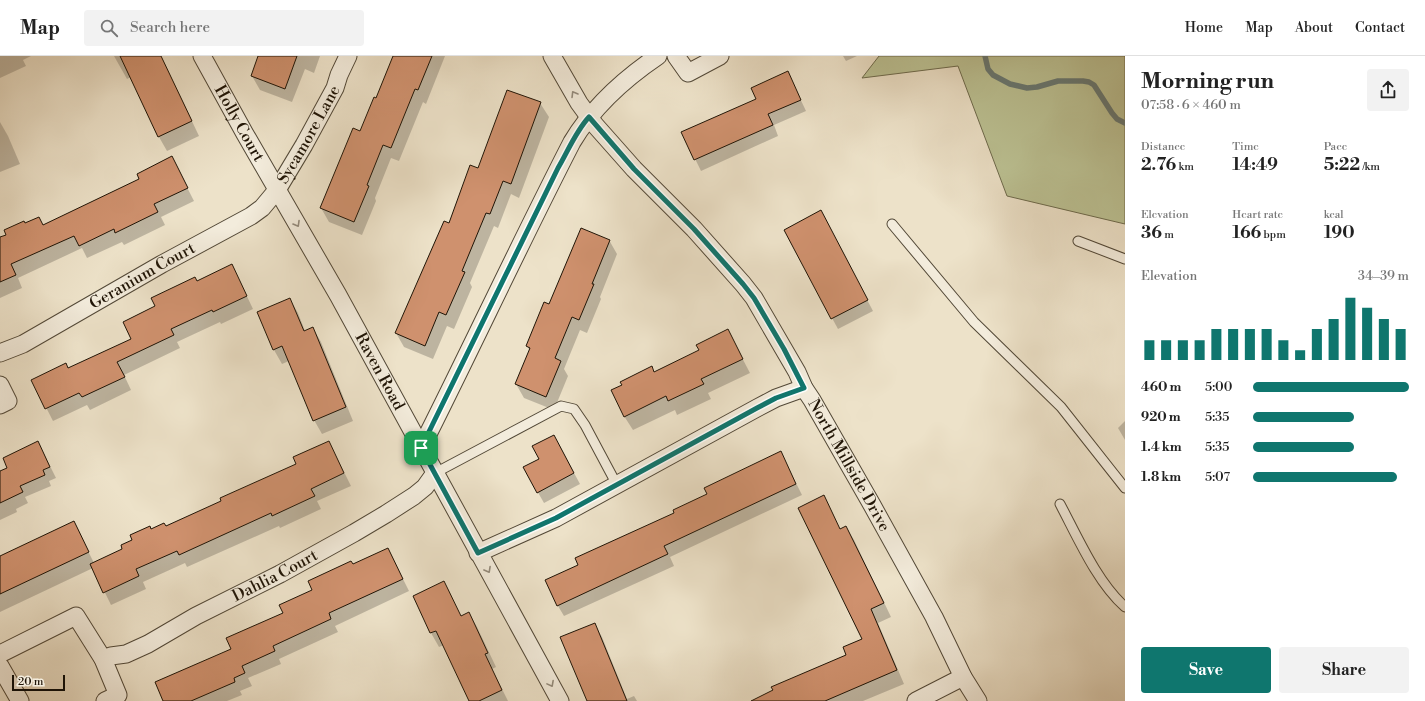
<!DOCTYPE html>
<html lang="en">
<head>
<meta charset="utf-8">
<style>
	body { margin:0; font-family:"Libre Bodoni",serif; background:#f2f2f2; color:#222; height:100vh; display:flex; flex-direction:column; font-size:15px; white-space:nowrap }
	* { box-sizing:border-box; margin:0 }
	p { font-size:13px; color:#767676 }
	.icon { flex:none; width:22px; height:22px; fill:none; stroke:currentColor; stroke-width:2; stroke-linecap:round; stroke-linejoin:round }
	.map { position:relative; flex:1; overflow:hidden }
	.side { display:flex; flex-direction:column; background:#fff; width:300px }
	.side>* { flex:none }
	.scale { position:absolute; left:12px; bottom:10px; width:53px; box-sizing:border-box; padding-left:4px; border:2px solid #1f1406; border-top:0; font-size:11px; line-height:14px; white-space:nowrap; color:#1f1406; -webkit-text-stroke:3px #f3ecdc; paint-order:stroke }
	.pin { position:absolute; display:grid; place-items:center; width:34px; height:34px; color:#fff; margin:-17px; border-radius:8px; box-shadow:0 2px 6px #0006 }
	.round { display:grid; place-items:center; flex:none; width:42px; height:42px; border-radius:4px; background:#f2f2f2 }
	.headline { display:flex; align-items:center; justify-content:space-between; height:68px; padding:0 16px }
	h1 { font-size:22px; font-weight:800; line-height:30px }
	.figures { display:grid; grid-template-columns:repeat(3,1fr); gap:6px; height:68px; padding:4px 16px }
	.figures div { display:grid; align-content:center }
	.figures b { font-size:17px; font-weight:800 }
	.figures small { font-size:11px; font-weight:400 }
	.figures p { font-size:11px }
	.chart { height:112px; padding:8px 16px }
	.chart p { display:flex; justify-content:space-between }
	.chart svg { width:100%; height:72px; margin-top:4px; stroke:#0f766e; stroke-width:6 }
	.button { display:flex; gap:8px; margin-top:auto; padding:8px 16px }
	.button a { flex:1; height:46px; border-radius:4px; background:#0f766e; color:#fff; font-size:16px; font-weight:800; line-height:46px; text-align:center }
	.button a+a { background:#f2f2f2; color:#222 }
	ul { padding:0 16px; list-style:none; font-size:13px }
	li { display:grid; grid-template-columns:64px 48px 1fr; align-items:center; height:30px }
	li i { height:10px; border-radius:5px; background:#0f766e }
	header { display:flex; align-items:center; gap:24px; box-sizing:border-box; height:56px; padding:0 20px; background:#fff; border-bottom:1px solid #e0e0e0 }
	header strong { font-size:19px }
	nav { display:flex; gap:22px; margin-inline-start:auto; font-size:14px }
	.search { width:280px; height:36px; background:#f2f2f2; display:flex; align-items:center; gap:10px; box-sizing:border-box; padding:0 14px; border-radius:4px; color:#767676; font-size:15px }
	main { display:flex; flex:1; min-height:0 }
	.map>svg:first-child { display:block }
	.green { fill:#bcc294; stroke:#6e6b4d }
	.shadow { fill:#0003 }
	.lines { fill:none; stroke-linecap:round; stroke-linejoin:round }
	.stream { stroke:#697973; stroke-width:5.5 }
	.building { fill:#cf916e; stroke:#1f1406 }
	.service-casing { stroke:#524837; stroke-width:11 }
	.minor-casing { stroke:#524837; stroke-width:19 }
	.service { stroke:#f3ecdc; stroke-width:9 }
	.minor { stroke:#f3ecdc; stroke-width:17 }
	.oneway { stroke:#948b7c }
	.route-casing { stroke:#fff; stroke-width:8 }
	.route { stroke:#0f766e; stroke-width:5 }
	.labels { text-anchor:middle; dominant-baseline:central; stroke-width:3; stroke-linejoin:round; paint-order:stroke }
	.street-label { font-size:16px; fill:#1f1406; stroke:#f3ecdc }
</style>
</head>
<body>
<header>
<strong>Map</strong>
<div class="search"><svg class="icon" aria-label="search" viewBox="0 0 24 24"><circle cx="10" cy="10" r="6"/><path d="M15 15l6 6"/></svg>Search here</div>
<nav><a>Home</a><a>Map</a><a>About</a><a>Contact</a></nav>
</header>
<main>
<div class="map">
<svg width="1125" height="645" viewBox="0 0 1125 645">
	<rect width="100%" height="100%" fill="#ede2c9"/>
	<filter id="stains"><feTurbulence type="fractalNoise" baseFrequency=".005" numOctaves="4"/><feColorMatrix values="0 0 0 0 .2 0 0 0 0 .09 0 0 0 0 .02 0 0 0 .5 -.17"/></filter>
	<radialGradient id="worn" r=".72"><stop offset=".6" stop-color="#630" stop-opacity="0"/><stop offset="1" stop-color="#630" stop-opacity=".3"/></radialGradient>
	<path class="green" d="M879 0H1125V168L1007 140 958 10 862 22Z"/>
	<g class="shadow">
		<path d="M0 0H31L23 4 26 10 0 22Z"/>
		<path d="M114 0H161L199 80 167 95 159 81 131 21 127 23Z"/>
		<path d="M259 0H320L314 17 305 13 292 46 260 34 252 20Z"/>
		<path d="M394 0H445L426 48 423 46 399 105 391 102 375 142 376 145 362 179 329 166 321 152 377 43Z"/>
		<path d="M843 0H857L846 5Z"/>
		<path d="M788 17 806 55 774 69 778 80 701 115 682 76 758 43Z"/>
		<path d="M540 47 549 61 519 142 511 138 498 172 494 170 470 227 472 231 454 273 447 270 433 303 404 291 396 277 450 169 479 113Z"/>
		<path d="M0 66 8 80 20 108 0 116Z"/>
		<path d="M172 102 194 145 161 161 165 169 124 189 122 186 87 202 82 192 18 222 22 232 0 242V183L25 168 43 170 140 123Z"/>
		<path d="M826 166 873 255 838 273 832 262Z"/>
		<path d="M609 184 617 198 600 241 601 243 587 277 580 274 564 313 568 320 554 354 524 342 516 328 530 295 527 290Z"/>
		<path d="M232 209 253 253 221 268 220 266 177 286 180 292 124 319 131 334 90 354 87 349 53 365 32 324 68 314 132 283 157 251 197 226Z"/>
		<path d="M290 243 298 257 305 275 313 272 321 286 353 365 322 378 314 364 289 305 282 308 274 294Z"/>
		<path d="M728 275 750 317 708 337 711 343 677 359 675 354 633 374 624 360 654 317 700 295Z"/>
		<path d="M1125 365V384L1118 372Z"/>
		<path d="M38 386 56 422 49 425 51 430 25 441 28 447 16 453 17 456 0 464V417L9 413Z"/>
		<path d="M329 386 351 430 317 445 321 453 280 472 279 470 187 511 185 507 143 526 146 533 111 549 93 512 0 556V501L81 481 94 507 124 493 151 474 166 472 223 446 297 408Z"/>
		<path d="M560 391 580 428 544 447 524 412 540 403Z"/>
		<path d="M781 397 802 439 670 501 674 510 564 560 558 550 580 509 676 457Z"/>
		<path d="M823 441 840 474 846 471 854 484 891 561 878 567 904 628 863 645H753L847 600 863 584Z"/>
		<path d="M388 493 409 535 335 570 338 576 279 603 281 608 248 622 252 630 240 635 242 639 227 645H164L232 594 284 558 313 534 352 510Z"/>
		<path d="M444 527 461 561 469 557 477 571 496 611 492 613 508 645H470L444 589 439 591 431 577 414 541Z"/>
		<path d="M594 568 602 581 627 643 634 640 637 645H588Z"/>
	</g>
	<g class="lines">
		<path class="stream" d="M985 0 988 13 993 19 1010 28 1027 32 1037 31 1058 25H1083L1089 26 1094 29 1112 57 1117 63 1125 67"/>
	</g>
	<g class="building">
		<path d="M120 0H161L192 65 158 81Z"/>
		<path d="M258 0H297L285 33 251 20Z"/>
		<path d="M393 0H432L418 34 415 33 391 92 383 89 367 129 369 130 354 166 320 152 353 72 360 75 374 41 376 42Z"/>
		<path d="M788 15 801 44 768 58 773 69 694 104 681 76 756 43 751 32Z"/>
		<path d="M507 34 541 46 511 128 503 125 490 158 486 157 462 215 465 216 446 259 439 256 425 290 395 277 444 165 449 167 470 109 478 112Z"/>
		<path d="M172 100 188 132 154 148 158 156 115 177 114 173 79 190 74 180 11 208 16 219 0 226V181L6 179 4 174 24 165 25 167 39 161 43 169 139 123 137 118Z"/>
		<path d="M821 154 868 244 831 263 784 174Z"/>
		<path d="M581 172 610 184 592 228H594L579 264 572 261 555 302 561 305 546 341 515 328 530 292 526 290 544 246 549 248Z"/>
		<path d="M232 208 247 240 213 256 212 254 171 273 174 279 117 306 125 321 82 341 79 337 45 353 31 324 66 307 68 312 131 283 123 266 155 250 151 242 195 221 197 225Z"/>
		<path d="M290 242 304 275 313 271 346 351 313 365 282 290 273 294 257 256Z"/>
		<path d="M728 273 743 303 701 323 704 328 668 345 666 340 624 361 611 334 622 329 620 326 652 310 654 316 699 294 696 289Z"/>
		<path d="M554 379 574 417 537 437 523 411 539 403 532 390Z"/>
		<path d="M38 385 50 411 43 414 45 419 20 430 23 436 0 447V415L7 412 3 402Z"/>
		<path d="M329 385 344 417 311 433 315 440 272 460 271 457 179 499 177 495 136 513 139 520 103 537 90 508 122 493 121 489 132 484 130 479 150 470 151 473 164 467 166 470 221 445 220 442 296 408 293 401Z"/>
		<path d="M781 395 796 428 664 490 668 498 557 550 545 524 578 509 575 502 674 457 673 454 707 438 704 432Z"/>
		<path d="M824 439 840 473 846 470 884 547 871 553 897 614 825 645H751L773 634 771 631 846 599 843 591 862 583 798 452Z"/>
		<path d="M74 465 89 496 0 538V500Z"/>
		<path d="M388 492 403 523 329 557 331 563 273 590 275 595 242 610 245 617 234 622 235 626 191 645H163L155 626 231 593 226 582 283 557 279 549 312 534 308 525 351 505 353 508Z"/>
		<path d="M444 525 461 560 469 556 488 597 485 598 502 634 479 645H469L436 575 430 577 413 540Z"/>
		<path d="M595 567 627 645H587L560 581Z"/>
	</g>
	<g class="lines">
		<defs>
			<g id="service">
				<path d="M892 168 974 266 1061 351 1125 432"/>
				<path d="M1078 185 1125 203"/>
				<path d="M435 417 561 350 574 353 585 369 617 429"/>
				<path d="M1060 448C1078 482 1097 526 1125 551"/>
			</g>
			<g id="minor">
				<path id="s1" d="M202 0 245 78 338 239 560 645"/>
				<path id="s2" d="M552 0 579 47 595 69 634 113 694 173 743 228 754 242 797 316 804 332 812 344 872 449 934 561 963 621 978 645"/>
				<path d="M676 0 688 17 720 0"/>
				<path id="s3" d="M0 297 23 288 162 208 251 160 262 152 277 134 304 89 335 32 339 19 348 0"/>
				<path d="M0 329 8 345 0 349"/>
				<path d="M421 392C472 291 520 187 572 86 593 51 624 23 658 0"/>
				<path d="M478 497 556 462 757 352 776 342 804 332"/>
				<path d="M0 598 76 560 103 603 118 639 105 645"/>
				<path id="s4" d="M103 603 111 600 126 598 148 588 196 560 280 518 354 477 386 458 414 440 425 431 435 417"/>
				<path d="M0 610 20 645"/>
				<path d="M916 645 963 621"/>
			</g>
		</defs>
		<use href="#service" class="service-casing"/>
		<use href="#minor" class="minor-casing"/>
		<use href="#service" class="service"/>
		<use href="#minor" class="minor"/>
	</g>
	<defs><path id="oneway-chevron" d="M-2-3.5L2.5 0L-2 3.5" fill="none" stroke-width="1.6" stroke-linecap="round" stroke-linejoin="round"/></defs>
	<g class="oneway">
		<use href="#oneway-chevron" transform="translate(574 38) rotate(-121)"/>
		<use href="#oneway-chevron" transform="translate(297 168) rotate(60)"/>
		<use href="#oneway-chevron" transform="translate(488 514) rotate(61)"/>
		<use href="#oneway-chevron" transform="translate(551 628) rotate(62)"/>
	</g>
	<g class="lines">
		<defs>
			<path id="route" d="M589 61 634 113 694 173 743 228 754 242 784 293 804 332 776 342 757 352 556 462 478 497 421 392 558 112C568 95 576 75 589 61Z"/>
		</defs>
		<use href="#route" class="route-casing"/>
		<use href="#route" class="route"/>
	</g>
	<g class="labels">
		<g class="street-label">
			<text stroke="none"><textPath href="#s1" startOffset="77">Holly Court</textPath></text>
			<text stroke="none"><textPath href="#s3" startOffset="387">Sycamore Lane</textPath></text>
			<text stroke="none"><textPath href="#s3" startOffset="162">Geranium Court</textPath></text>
			<text stroke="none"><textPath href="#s1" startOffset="362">Raven Road</textPath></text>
			<text stroke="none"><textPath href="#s2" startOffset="509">North Millside Drive</textPath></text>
			<text stroke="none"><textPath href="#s4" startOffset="192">Dahlia Court</textPath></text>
		</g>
	</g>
	<rect width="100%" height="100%" filter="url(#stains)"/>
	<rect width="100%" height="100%" fill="url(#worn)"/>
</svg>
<div class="scale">20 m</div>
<div class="pin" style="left:421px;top:392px;background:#1e9e55"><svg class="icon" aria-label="arrive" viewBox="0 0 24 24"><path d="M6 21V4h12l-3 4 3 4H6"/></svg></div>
</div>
<section class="side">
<div class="headline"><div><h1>Morning run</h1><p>07:58 · 6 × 460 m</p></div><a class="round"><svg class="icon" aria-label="share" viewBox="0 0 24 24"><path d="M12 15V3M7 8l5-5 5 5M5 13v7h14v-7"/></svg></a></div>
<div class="figures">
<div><p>Distance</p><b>2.76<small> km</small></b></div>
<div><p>Time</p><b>14:49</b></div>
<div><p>Pace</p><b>5:22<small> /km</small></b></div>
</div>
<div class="figures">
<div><p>Elevation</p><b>36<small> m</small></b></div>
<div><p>Heart rate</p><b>166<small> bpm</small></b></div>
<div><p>kcal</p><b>190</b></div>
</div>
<div class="chart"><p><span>Elevation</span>34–39 m</p>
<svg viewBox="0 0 160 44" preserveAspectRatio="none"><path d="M5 44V32M15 44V32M25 44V32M35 44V32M45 44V25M55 44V25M65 44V25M75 44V25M85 44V32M95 44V38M105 44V25M115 44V19M125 44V6M135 44V12M145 44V19M155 44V25"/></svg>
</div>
<ul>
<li><b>460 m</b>5:00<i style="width:100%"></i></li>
<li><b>920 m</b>5:35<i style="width:65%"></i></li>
<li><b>1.4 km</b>5:35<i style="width:65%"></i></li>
<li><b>1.8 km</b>5:07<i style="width:92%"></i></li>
</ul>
<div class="button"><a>Save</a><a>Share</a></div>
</section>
</main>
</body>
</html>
